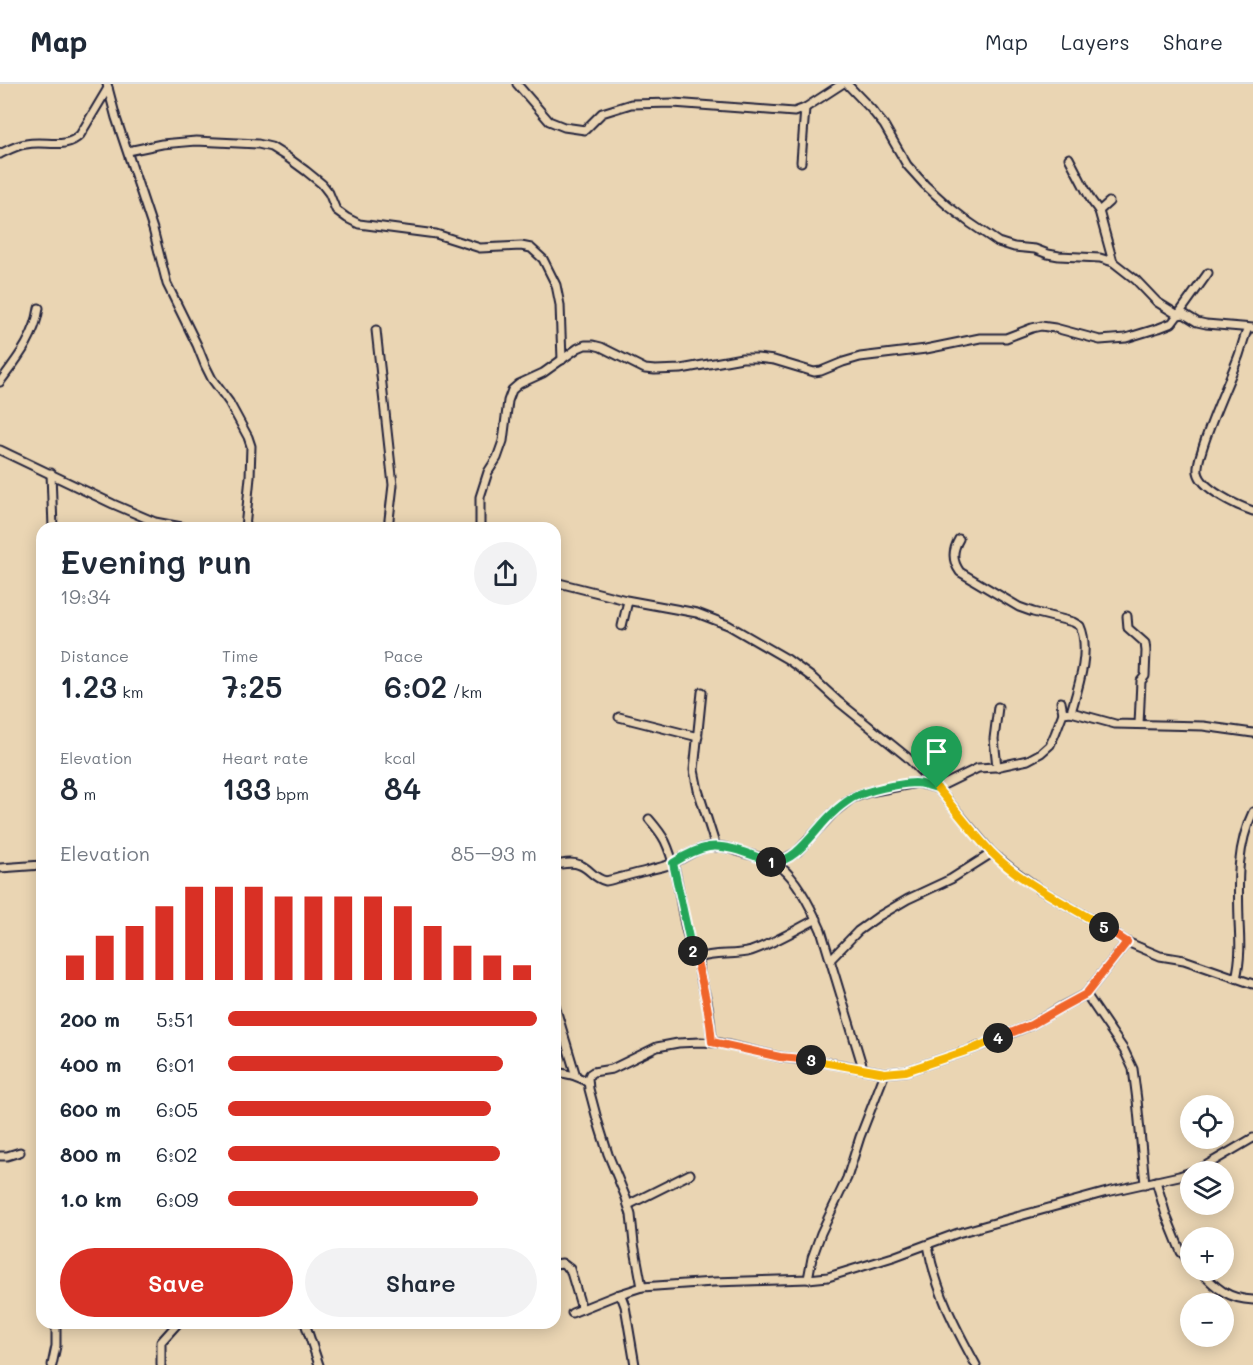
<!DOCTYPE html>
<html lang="en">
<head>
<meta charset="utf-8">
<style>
	body { margin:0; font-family:Mali,sans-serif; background:#f2f2f3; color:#1f2937; height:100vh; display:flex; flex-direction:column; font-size:22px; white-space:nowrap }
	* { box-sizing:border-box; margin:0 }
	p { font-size:20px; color:#747a83 }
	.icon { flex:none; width:33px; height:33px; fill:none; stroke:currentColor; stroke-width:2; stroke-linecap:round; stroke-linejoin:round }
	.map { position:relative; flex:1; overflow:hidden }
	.side { position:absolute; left:36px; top:438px; width:525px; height:807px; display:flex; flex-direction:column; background:#fff; border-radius:18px; box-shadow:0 3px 15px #0003 }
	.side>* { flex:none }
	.controls { position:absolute; left:1180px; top:1011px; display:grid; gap:12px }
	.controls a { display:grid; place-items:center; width:54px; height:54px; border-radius:50%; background:#fff; box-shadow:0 3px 15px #0003; font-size:30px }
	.pin { position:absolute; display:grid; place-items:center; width:51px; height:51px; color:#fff; margin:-62px -26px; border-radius:50% 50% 50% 0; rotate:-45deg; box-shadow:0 0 6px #0007 }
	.pin .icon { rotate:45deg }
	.km { position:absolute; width:30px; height:30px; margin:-15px; border-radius:50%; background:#222; color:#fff; font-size:16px; line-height:30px; text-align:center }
	.round { display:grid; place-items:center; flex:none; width:63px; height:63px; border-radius:32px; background:#f2f2f3 }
	.overview { display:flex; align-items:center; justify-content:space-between; height:102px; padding:0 24px }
	h1 { font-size:33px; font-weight:600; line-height:45px }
	.metrics { display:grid; grid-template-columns:repeat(3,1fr); gap:9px; height:102px; padding:6px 24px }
	.metrics div { display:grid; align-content:center }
	.metrics b { font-size:30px; font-weight:600 }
	.metrics small { font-size:16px; font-weight:400 }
	.metrics p { font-size:16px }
	.chart { height:168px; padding:12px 24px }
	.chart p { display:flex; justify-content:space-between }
	.chart svg { width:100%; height:108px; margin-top:6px; stroke:#d93025; stroke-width:6 }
	.cta { display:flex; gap:12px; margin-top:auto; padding:12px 24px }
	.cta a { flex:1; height:69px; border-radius:36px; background:#d93025; color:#fff; font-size:24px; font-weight:600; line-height:69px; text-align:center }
	.cta a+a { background:#f2f2f3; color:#1f2937 }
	ul { padding:0 24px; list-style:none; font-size:20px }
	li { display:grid; grid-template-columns:96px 72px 1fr; align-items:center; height:45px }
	li i { height:15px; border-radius:8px; background:#d93025 }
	header { display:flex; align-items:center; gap:36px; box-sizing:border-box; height:84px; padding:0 30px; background:#fff; border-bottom:2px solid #e0e1e3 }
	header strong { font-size:28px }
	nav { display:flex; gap:33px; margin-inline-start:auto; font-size:21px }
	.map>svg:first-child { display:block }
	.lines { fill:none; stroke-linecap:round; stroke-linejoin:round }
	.minor-casing { stroke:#22223b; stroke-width:11 }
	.minor { stroke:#ead5b3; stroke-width:7 }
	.split-1-casing { stroke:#fff; stroke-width:12 }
	.split-2-casing { stroke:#fff; stroke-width:12 }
	.split-3-casing { stroke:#fff; stroke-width:12 }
	.split-4-casing { stroke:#fff; stroke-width:12 }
	.split-5-casing { stroke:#fff; stroke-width:12 }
	.split-6-casing { stroke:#fff; stroke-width:12 }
	.split-1 { stroke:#22a559; stroke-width:8 }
	.split-2 { stroke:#22a559; stroke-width:8 }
	.split-3 { stroke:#f0652b; stroke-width:8 }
	.split-4 { stroke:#f5b400; stroke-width:8 }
	.split-5 { stroke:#f0652b; stroke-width:8 }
	.split-6 { stroke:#f5b400; stroke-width:8 }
</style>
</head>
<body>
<header>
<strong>Map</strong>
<nav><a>Map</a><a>Layers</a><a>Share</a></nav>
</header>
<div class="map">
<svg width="1253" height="1281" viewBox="0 0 1253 1281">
	<rect width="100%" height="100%" fill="#ead5b3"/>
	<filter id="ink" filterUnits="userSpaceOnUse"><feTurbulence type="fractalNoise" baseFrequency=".0167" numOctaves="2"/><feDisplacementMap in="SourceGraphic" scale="12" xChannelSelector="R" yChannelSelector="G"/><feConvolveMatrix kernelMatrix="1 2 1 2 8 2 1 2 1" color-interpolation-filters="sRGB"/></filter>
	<g filter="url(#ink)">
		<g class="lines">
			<defs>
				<g id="minor">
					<path d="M107 0 116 34 153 145 167 200 197 261 205 281 212 295 229 318 248 353 251 362 250 393 245 444"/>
					<path d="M517 0 549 37 564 43 585 46 602 29 631 20 673 19 794 28 805 24 842 0"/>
					<path d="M847 0 871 25 884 41 907 81 925 101 948 122 970 139 998 158 1014 163 1035 165 1048 170 1059 172 1100 174 1113 178 1136 196 1157 218 1178 231 1208 189"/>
					<path d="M128 67 162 60 196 57 258 60 271 63 287 73 306 87 322 100 329 109 336 126 347 134 359 140 436 150 480 164 521 162 531 164 543 175 556 201 560 221 562 276"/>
					<path d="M0 70C8 66 17 61 26 60 46 56 65 66 80 51L108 4"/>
					<path d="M1069 74 1091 116 1099 127 1113 178"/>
					<path d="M801 78 805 24"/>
					<path d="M1099 127 1109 118"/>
					<path d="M1248 244C1244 253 1242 262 1239 271 1227 303 1212 333 1202 366 1200 372 1197 381 1198 388 1201 405 1238 422 1253 427"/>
					<path d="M376 246 393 401 388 444"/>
					<path d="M0 298C17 275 35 253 39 224"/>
					<path d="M0 366 113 420 155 438 187 444"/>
					<path d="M51 389 53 444"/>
					<path d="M480 444V413L488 388 497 374 503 357 508 317 512 306 519 300 543 289 578 264 585 261H593L601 263 645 285 655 286 681 285 742 274H757L774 276 814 288 821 287 843 278 860 273 926 265 980 254H1006L1032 244 1041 242 1055 244 1100 256 1126 254 1159 244 1172 239 1178 231 1184 230 1197 238 1206 240 1253 244"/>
					<path d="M555 498 626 516 697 529 728 541 787 575 814 595 839 618 907 673 937 704 992 769 1013 786 1041 806 1096 838 1127 858 1160 872 1184 876 1253 900"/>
					<path d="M1127 532 1128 544 1145 559 1146 567 1145 592 1141 597 1139 640"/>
					<path d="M622 542 628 517"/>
					<path d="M702 608 694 686 698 706 716 763"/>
					<path d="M1061 618 1063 629"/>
					<path d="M1071 628 1115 640 1203 642 1253 649"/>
					<path d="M619 633 698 653"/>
					<path d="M997 683 994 655 998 623"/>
					<path d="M649 735C655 742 661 749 665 757 683 795 678 841 698 877"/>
					<path d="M773 779 786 774 797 768 833 729 852 714 869 708 917 699 937 704 978 684 995 683 1028 676 1041 669 1050 661 1055 650 1063 629 1071 628C1078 604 1091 566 1080 542L1073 538 1033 528 1019 523 960 488C952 477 952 467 959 455"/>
					<path d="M555 781C563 780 572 777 580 781 591 785 592 794 606 797 619 794 633 790 646 787 655 784 665 783 673 779 684 774 694 766 707 763 719 760 731 765 743 769 755 772 772 775 782 784 797 796 813 828 821 846L863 984"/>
					<path d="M0 784 42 781"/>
					<path d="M831 875 858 847 879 832 908 815 951 795 992 769"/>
					<path d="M1236 894C1241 875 1240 857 1239 838 1238 801 1236 763 1253 728"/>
					<path d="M1086 910 1124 966 1133 985 1137 1016 1145 1100"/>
					<path d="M555 922 576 992"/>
					<path d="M712 958C711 943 710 928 706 913 703 901 697 887 700 874 713 868 735 872 751 867 774 859 795 846 817 835"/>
					<path d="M555 988C567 990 578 991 588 999"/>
					<path d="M0 1072H7L20 1068"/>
					<path d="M1193 1088 1200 1085 1253 1054"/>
					<path d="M1156 1097 1166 1131 1181 1168 1191 1178"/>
					<path d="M628 1121 690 1090"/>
					<path d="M928 1161C935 1205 955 1243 976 1281"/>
					<path d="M555 1180 562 1179 570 1185 582 1225"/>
					<path d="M1199 1186C1216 1204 1228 1215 1253 1216"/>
					<path d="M808 1195 812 1174 821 1149 847 1094 860 1053 885 989"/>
					<path d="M642 1203 634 1160 631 1131 626 1114 608 1070 597 1035 589 1005 588 994 590 990 593 988 612 985 657 963 678 959 700 958 720 959 780 973 830 979 885 989 906 987 975 964 1031 941 1061 923 1086 910 1127 858"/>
					<path d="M617 1211 622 1214 625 1222 635 1281"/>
					<path d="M572 1229 617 1211 642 1203 713 1198 808 1195 828 1193 893 1173 958 1149 1107 1108 1179 1092 1191 1088"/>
					<path d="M305 1239 319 1281"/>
					<path d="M52 1281 56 1262V1239"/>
					<path d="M161 1281V1258L178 1239"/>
				</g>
			</defs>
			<use href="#minor" class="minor-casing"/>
			<use href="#minor" class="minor"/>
		</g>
	</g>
	<g class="lines" filter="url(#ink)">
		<defs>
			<path id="split-1" d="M771 778C797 780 816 743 834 728 839 723 846 718 852 714 868 706 897 700 915 699 922 699 930 702 937 704"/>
			<path id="split-2" d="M693 867 691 863 673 779C684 772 696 765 709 763 727 760 753 772 771 778"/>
			<path id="split-3" d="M693 867C697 875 698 882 700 890 706 913 710 935 712 958L780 973 811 976"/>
			<path id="split-4" d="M811 976 885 989 906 987 975 964 998 954"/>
			<path id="split-5" d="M998 954 1031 941 1062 923 1086 910 1127 858 1104 843"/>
			<path id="split-6" d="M937 704C955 725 973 749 991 768 1023 800 1066 819 1104 843"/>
		</defs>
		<use href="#split-1" class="split-1-casing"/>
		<use href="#split-2" class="split-2-casing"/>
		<use href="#split-3" class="split-3-casing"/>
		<use href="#split-4" class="split-4-casing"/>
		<use href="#split-5" class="split-5-casing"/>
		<use href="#split-6" class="split-6-casing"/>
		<use href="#split-1" class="split-1"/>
		<use href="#split-2" class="split-2"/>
		<use href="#split-3" class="split-3"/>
		<use href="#split-4" class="split-4"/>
		<use href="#split-5" class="split-5"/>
		<use href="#split-6" class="split-6"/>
	</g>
</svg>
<div class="controls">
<a><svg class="icon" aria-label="locate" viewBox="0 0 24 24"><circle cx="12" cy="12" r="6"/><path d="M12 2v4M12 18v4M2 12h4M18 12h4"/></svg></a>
<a><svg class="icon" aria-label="layers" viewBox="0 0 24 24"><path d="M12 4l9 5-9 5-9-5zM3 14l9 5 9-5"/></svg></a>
<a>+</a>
<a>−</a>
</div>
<div class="pin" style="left:937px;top:704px;background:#1e9e55"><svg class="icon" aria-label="arrive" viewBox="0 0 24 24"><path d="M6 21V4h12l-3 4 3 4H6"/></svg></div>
<b class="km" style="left:771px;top:778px">1</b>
<b class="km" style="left:693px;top:867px">2</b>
<b class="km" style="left:811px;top:976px">3</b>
<b class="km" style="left:998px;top:954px">4</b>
<b class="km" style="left:1104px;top:843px">5</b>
<section class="side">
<div class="overview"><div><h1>Evening run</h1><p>19:34</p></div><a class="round"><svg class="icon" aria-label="share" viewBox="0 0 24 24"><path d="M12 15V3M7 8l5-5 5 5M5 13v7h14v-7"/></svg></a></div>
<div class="metrics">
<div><p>Distance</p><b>1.23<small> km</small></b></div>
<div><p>Time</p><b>7:25</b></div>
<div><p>Pace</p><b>6:02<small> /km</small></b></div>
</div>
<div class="metrics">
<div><p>Elevation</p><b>8<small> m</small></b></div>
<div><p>Heart rate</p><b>133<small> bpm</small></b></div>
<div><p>kcal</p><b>84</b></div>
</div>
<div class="chart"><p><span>Elevation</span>85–93 m</p>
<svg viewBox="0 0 160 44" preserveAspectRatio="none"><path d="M5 44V34M15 44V26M25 44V22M35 44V14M45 44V6M55 44V6M65 44V6M75 44V10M85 44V10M95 44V10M105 44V10M115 44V14M125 44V22M135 44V30M145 44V34M155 44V38"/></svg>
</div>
<ul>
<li><b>200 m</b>5:51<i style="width:100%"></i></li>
<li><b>400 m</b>6:01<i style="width:89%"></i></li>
<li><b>600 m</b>6:05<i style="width:85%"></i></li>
<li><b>800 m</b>6:02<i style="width:88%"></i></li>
<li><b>1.0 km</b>6:09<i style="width:81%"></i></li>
</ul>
<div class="cta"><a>Save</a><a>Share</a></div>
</section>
</div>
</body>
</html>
